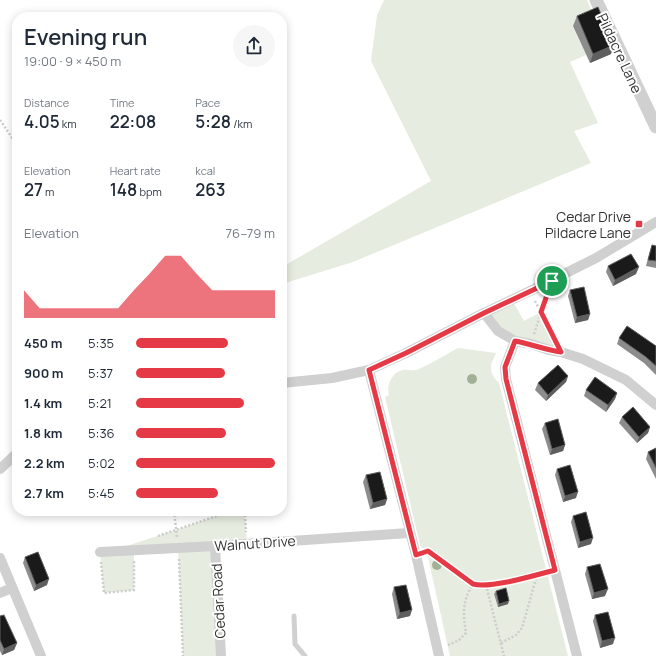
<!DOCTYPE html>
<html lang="en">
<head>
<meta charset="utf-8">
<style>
	body { margin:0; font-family:Manrope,sans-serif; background:#f6f6f7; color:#1f2937; height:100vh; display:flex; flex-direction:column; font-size:15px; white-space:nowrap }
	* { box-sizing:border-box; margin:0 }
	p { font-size:13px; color:#747a83 }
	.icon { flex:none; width:22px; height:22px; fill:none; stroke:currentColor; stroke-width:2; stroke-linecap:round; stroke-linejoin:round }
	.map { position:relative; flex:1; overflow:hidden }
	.drawer { position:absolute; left:12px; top:12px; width:275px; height:504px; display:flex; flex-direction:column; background:#fff; border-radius:16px; box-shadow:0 2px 10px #0003 }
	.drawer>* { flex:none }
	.pin { position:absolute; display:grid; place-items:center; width:34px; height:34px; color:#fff; margin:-17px; border:2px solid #fff; border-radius:50%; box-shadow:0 1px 4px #0007 }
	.round { display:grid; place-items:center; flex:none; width:42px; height:42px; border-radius:21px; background:#f6f6f7 }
	.summary { display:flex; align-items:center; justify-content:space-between; height:68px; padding:0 12px }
	h1 { font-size:22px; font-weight:600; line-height:30px }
	.stats { display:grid; grid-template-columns:repeat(3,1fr); gap:6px; height:68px; padding:4px 12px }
	.stats div { display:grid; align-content:center }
	.stats b { font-size:17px; font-weight:600 }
	.stats small { font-size:11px; font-weight:400 }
	.stats p { font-size:11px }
	.chart { height:112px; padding:8px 12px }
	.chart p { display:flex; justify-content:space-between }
	.chart svg { width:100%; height:72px; margin-top:4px; fill:#e63946; opacity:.7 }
	ul { padding:0 12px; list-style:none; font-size:13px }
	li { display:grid; grid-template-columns:64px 48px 1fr; align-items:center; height:30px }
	li i { height:10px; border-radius:5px; background:#e63946 }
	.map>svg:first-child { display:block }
	.green { fill:#e6ecdf }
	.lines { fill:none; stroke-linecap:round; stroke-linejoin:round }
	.path { stroke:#cdcdcd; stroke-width:2.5; stroke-dasharray:2 2; stroke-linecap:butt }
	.service { stroke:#d0d0d0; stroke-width:5 }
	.minor { stroke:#d0d0d0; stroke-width:10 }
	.tertiary { stroke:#d0d0d0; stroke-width:13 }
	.tree { fill:#a2b095 }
	.wall { fill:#8c8c8c }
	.shaded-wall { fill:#5f5f5f }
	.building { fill:#1a1a1a; stroke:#5f5f5f }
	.route-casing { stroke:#fff; stroke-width:8 }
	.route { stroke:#e63946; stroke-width:5 }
	.poi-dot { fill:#e63946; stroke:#fff; stroke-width:1.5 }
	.labels { text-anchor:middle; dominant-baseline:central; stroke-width:4; stroke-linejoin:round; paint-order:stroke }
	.street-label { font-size:14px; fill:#333; stroke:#fff }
	.poi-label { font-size:14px; fill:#333; stroke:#fff; text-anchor:end }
</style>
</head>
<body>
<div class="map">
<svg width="656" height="656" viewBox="0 0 656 656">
	<rect width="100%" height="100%" fill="#fff"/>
	<g class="green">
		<path d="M384 0H587L594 16 573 26 586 55 570 62 598 123 574 131 591 163 353 262 282 284V267L431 181 371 61 377 15Z"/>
		<path d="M512 300 524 321 541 312 561 352 515 341 484 313Z"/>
		<path d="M458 348 496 353C495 357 493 359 492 362 489 371 493 377 499 383L568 656H450L428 557 420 545 385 397 389 395C386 385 392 372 403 370 409 369 413 372 419 369 432 363 445 355 458 348Z"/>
		<path d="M231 511H245L247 544 215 546 221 656H183L178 547 134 550V590L104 593 100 552 114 550 176 530Z"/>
	</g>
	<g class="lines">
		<g class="path">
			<path d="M0 120 17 145"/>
			<path d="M535 301 555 339"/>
			<path d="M534 334 547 295"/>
			<path d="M174 511 177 538"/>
			<path d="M245 511 246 532"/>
			<path d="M158 536 231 511"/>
			<path d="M426 551H428L473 584 480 586 545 573"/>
			<path d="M179 559 183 656"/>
			<path d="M101 562 104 593 134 590V561"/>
			<path d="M486 585 504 656"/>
			<path d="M501 643 516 635 522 628 537 575"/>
			<path d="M448 645 459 640 466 633C463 614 462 601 473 584"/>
		</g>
		<path class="service" d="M294 616 295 644 305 656"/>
		<g class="minor">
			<path d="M484 313 498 331 515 341 531 344 549 350 561 352 583 359 626 380 656 405"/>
			<path d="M515 341 505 367 506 379 577 656"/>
			<path d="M369 370 416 555 439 656"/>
			<path d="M282 383 332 378 369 370 406 353 484 313 530 291 596 258 656 222"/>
			<path d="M0 469 17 453"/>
			<path d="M215 546 221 656"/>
			<path d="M100 552 215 546 409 533"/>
			<path d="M0 558 41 656"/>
			<path d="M0 593 12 588"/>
		</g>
		<path class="tertiary" d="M596 0 656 127"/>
	</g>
	<g class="tree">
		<circle cx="472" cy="379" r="5"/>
		<circle cx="437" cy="565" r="5"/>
	</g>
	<g class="wall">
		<path d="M577 16 614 45 611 54 590 63 573 26Z"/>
		<path d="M652 245 656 246V268L646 266 650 251Z"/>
		<path d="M608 266 636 274 613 286 606 272Z"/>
		<path d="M570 290 590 314 588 320 575 323 568 296Z"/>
		<path d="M619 338 656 346V375L644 363 617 344Z"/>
		<path d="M568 376 566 382 546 401 535 390 538 383Z"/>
		<path d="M586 390 617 393 615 399 606 412 584 396Z"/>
		<path d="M622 417 650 427 648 433 637 443 619 423Z"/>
		<path d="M545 423 565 445 563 451 550 455 542 429Z"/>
		<path d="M656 448V479L646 459 648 452Z"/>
		<path d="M557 469 576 498 563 502 555 475Z"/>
		<path d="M366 475 387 499 385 505 370 509 363 482Z"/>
		<path d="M573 516 591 544 578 548 571 522Z"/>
		<path d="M25 557 47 585 34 591 23 563Z"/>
		<path d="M587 567 605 596 592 599 585 574Z"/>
		<path d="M394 587 410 616 397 619 392 594Z"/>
		<path d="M496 591 508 604 498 607 494 594Z"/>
		<path d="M595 615 613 644 600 648 593 621Z"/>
		<path d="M0 616 17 643 14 650 2 655 0 651Z"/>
	</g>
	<g class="shaded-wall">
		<path d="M614 45 611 54 590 63 593 54Z"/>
		<path d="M639 267 636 274 613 286 615 280Z"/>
		<path d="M590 314 588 320 575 323 577 317Z"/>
		<path d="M568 376 566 382 546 401 548 395Z"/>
		<path d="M617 393 615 399 606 412 608 405Z"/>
		<path d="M650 427 648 433 637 443 639 437Z"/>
		<path d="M565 445 563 451 550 455 552 449Z"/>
		<path d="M578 492 576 498 563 502 565 496Z"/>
		<path d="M387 499 385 505 370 509 373 503Z"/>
		<path d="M593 538 591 544 578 548 580 542Z"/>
		<path d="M49 579 47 585 34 591 36 585Z"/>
		<path d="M608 589 605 596 592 599 594 593Z"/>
		<path d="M509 601 508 604 498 607 499 604Z"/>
		<path d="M412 610 410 616 397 619 400 613Z"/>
		<path d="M615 638 613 644 600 648 602 641Z"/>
		<path d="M17 643 14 650 2 655 4 649Z"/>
	</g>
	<g class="building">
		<path d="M598 7 614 45 593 54 577 16Z"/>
		<path d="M652 245 656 246V261L648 260Z"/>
		<path d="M631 254 639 267 615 280 608 266Z"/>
		<path d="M584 287 590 314 577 317 570 290Z"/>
		<path d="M627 326 656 346V366L646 357 619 338Z"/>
		<path d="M558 365 568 376 548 395 538 383Z"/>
		<path d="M595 377 617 393 608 405 586 390Z"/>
		<path d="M633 407 650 427 639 437 622 417Z"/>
		<path d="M558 419 565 445 552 449 545 423Z"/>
		<path d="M656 448V468L648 452Z"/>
		<path d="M570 465 578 492 565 496 557 469Z"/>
		<path d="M380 472 387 499 373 503 366 475Z"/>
		<path d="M586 512 593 538 580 542 573 516Z"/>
		<path d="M38 552 49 579 36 585 25 557Z"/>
		<path d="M600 564 608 589 594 593 587 567Z"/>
		<path d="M406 585 412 610 400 613 394 587Z"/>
		<path d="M506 588 509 601 499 604 496 591Z"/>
		<path d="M608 612 615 638 602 641 595 615Z"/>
		<path d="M4 615 17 643 4 649 0 640V616Z"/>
	</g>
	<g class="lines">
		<defs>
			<path id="route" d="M552 281 541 312 561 352C546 350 531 344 515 341L505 367 506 379 555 570C536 575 490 589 473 584L428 551 416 555 369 370 406 353 484 313Z"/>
		</defs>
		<use href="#route" class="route-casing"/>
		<use href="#route" class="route"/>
	</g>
	<rect class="poi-dot" x="635" y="220" width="8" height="8" rx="2"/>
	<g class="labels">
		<g class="street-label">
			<text transform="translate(620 53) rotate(65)">Pildacre Lane</text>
			<text transform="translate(255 543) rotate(-4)">Walnut Drive</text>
			<text transform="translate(218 601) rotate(-93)">Cedar Road</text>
		</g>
		<g class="poi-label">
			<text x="631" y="216">Cedar Drive<tspan x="631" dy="16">Pildacre Lane</tspan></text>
		</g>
	</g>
</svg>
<div class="pin" style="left:552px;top:281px;background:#1e9e55"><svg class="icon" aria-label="arrive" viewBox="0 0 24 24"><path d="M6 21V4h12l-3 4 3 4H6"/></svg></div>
<section class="drawer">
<div class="summary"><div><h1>Evening run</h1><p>19:00 · 9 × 450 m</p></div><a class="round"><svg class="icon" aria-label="share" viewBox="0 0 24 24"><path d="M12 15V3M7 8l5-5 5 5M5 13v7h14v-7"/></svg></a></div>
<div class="stats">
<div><p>Distance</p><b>4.05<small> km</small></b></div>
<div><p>Time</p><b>22:08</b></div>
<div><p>Pace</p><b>5:28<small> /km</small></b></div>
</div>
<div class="stats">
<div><p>Elevation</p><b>27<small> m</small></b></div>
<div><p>Heart rate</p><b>148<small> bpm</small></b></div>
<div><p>kcal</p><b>263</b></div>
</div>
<div class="chart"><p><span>Elevation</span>76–79 m</p>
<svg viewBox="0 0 160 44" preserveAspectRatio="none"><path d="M0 44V27L10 38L20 38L30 38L40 38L50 38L60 38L70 27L80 17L90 6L100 6L110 17L120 27L130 27L140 27L150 27L160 27V44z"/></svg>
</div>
<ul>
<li><b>450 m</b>5:35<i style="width:66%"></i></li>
<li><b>900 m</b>5:37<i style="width:64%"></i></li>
<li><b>1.4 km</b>5:21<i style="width:78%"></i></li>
<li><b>1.8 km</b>5:36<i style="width:65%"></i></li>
<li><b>2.2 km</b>5:02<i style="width:100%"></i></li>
<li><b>2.7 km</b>5:45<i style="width:59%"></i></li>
</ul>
</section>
</div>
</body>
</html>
